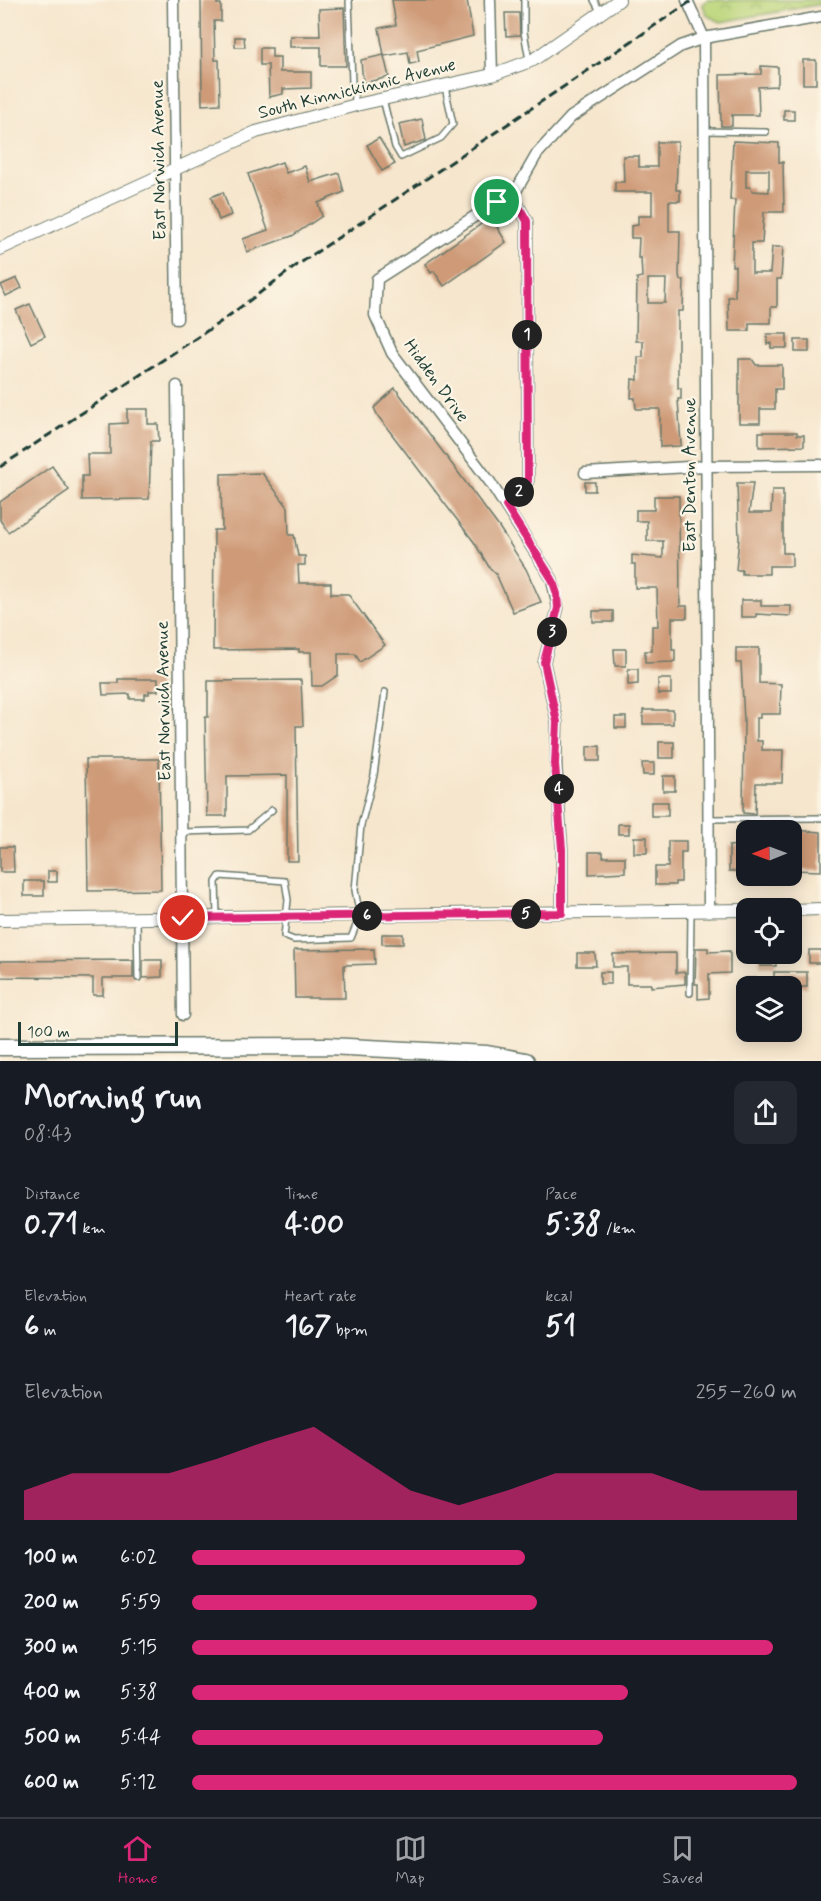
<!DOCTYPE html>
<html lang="en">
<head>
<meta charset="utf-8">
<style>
	body { margin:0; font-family:Mynerve,sans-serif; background:#242831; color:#f1f3f6; height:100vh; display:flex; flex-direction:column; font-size:22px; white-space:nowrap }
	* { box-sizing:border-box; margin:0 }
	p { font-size:20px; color:#9ea1a6 }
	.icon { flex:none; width:33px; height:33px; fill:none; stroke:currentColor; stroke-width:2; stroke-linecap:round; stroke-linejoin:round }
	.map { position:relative; height:1061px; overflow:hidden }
	.sheet { display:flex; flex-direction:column; background:#171b24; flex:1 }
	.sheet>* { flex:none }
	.needle { width:39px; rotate:269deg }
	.tools { position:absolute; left:736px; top:820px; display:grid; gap:12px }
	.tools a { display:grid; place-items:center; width:66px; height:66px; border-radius:12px; background:#171b24; box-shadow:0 3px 15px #0003; font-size:30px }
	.scale { position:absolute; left:18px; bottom:15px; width:160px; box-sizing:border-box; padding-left:6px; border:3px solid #1f3d34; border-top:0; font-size:16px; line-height:21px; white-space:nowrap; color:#1f3d34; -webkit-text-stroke:4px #fcf5e5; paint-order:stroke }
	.pin { position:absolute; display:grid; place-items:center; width:51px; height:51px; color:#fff; margin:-26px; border:3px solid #fff; border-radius:50%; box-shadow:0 2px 6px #0007 }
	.km { position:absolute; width:30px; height:30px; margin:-15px; border-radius:50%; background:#222; color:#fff; font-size:16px; line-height:30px; text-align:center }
	.round { display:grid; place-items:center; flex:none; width:63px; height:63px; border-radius:12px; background:#242831 }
	.head { display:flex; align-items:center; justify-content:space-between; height:102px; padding:0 24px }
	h1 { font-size:33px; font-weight:700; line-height:45px }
	.stats { display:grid; grid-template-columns:repeat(3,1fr); gap:9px; height:102px; padding:6px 24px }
	.stats div { display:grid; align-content:center }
	.stats b { font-size:30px; font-weight:700 }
	.stats small { font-size:16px; font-weight:400 }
	.stats p { font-size:16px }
	.chart { height:168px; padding:12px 24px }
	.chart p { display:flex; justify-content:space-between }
	.chart svg { width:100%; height:108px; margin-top:6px; fill:#db2777; opacity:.7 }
	ul { padding:0 24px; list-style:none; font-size:20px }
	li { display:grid; grid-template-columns:96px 72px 1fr; align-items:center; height:45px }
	li i { height:15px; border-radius:8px; background:#db2777 }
	.tab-bar { display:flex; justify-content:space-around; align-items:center; height:84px; border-top:2px solid #363941; background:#171b24; font-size:16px; color:#9ea1a6 }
	.tab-bar a { display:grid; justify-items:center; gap:3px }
	.tab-bar .selected { color:#db2777 }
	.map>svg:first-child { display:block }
	.park { fill:url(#park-crowns); stroke:#6e8a58; stroke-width:1.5 }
	.building { fill:#ce9a77; fill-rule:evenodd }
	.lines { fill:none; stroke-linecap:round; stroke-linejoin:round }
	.service-casing { stroke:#6a786a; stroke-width:8 }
	.minor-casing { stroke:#6a786a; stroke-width:13 }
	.tertiary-casing { stroke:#6a786a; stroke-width:14 }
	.primary-casing { stroke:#6a786a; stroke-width:19 }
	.service { stroke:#fff; stroke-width:5 }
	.minor { stroke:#fff; stroke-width:10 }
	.tertiary { stroke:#fff; stroke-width:12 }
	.primary { stroke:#fff; stroke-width:16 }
	.rail { stroke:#1f3d34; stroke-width:3; stroke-dasharray:9 4.5; stroke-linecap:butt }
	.route-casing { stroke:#fff; stroke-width:12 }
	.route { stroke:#db2777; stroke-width:8 }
	.labels { text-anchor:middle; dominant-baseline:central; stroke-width:4.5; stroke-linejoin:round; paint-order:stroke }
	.street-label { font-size:18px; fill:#1f3d34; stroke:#fcf5e5 }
</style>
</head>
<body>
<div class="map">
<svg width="821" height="1061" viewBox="0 0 821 1061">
	<defs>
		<pattern id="park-crowns" width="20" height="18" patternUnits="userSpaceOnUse" patternTransform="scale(1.5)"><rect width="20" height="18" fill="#bcd67c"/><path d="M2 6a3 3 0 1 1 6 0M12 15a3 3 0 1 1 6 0" fill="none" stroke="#98af66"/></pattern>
	</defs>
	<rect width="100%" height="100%" fill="#fcf5e5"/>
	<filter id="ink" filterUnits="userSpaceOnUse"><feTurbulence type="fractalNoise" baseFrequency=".0167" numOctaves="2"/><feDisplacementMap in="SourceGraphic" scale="12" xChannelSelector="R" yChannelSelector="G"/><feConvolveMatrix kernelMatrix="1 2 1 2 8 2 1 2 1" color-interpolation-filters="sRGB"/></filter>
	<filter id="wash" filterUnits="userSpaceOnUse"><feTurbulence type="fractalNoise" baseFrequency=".008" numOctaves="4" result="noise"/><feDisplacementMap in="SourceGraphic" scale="24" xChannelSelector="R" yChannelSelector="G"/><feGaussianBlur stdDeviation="1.35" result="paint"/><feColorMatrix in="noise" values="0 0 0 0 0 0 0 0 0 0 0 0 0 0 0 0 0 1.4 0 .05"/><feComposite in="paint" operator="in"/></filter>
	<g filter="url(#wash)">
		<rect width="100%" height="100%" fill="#f6e6cd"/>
		<path class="park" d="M708 0H821V4L721 22 708 16 702 4Z"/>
		<g id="blocks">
			<g class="building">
				<path d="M201 0H217V4H221V21H214L215 60H219L220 104 202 105Z"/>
				<path d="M392 0H467L473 36 417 50 419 62 410 64 408 52 384 56 389 77 363 83 361 60 384 55 379 28 396 25Z"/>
				<path d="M344 8 346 66H321V47H290V36H320L319 9Z"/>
				<path d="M505 13H519L520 35 506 36Z"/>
				<path d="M235 37H244L245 47H235Z"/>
				<path d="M260 48H272V57H280V72H311V88L283 89V94L269 97 268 65H260Z"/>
				<rect x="803" y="60" width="13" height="24"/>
				<path d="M761 66 778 67V83L776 86 758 87 759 115H732V126H721L720 75 761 74Z"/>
				<rect x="784" y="110" width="10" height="10"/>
				<path d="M422 119 426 140 404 147 399 124Z"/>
				<path d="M379 138 395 164 382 171 367 145Z"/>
				<path d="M733 141 779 143V162H783L784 212H764L762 243H752V273H770L772 247H783L781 279H777V307H771V323H749V331H729L728 297H735V266H732L735 200H730ZM746 170H769V192L752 191 751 187H746Z"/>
				<path d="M657 142H678L676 190H680V201H669V231H680L679 275 680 280H684L683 311H678V388H681V399H678L681 445 679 446 660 447V409H636L635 398H631L632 379 638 380V357H643V341H636L637 278 642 277 641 258H638L639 238H631V226L638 225V216H652V192H615V182H624L623 156H639V167H657ZM648 279H666L665 303H648Z"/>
				<path d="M282 162 286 173 305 166 310 182 339 173 344 192 318 203 322 216 292 236 247 252 243 239 268 230 248 174Z"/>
				<path d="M223 192 231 215 219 220 211 197Z"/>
				<path d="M491 217 506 242 444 286 434 271 431 273 425 264Z"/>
				<path d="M17 278 22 288 6 296 1 285Z"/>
				<path d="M30 304 45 336 31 343 16 310Z"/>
				<path d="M767 334H787V348H771V343L767 344Z"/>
				<rect x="795" y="340" width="14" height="12"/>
				<path d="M739 359H752L756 365H782V389H775V409H760V423H739Z"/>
				<path d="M395 388 499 527 526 569 541 602 513 612 496 574 489 567 474 542 378 416 374 408Z"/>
				<path d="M127 409H148V424H158L159 441H151L149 499 82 500V476H88L87 454H110V424L127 423Z"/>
				<path d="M759 432H797V435H804V446L759 447Z"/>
				<path d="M52 466 69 490 8 532 0 520V502Z"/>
				<path d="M262 473 288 507 289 535H294L298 556H305V565H298L299 583H331V594H348L385 645 360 662 355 654H338V675L322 686H312L311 652H299V649L213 650 214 530H222L221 474Z"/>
				<rect x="585" y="482" width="10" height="9"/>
				<path d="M737 483H753L749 513H771L772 490H783V553H792V566H769V574H742V570H736L739 539Z"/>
				<path d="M654 496H679L680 606H687V618H672V650H675V661L672 662 645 663V651H652V626H658L657 588H635V564H632V555L663 558V541H647V521H636V510H654Z"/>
				<path d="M741 600H761V606H791V616L756 614V617H741Z"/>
				<rect x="593" y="611" width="20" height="11"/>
				<path d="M736 648H759V683L781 684 780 714H760V718H757V741H762V750H783L782 783H756L755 814 743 813 744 721 741 663H736Z"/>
				<path d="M614 649H626V666H615Z"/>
				<path d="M628 669H638V684L628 685Z"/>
				<path d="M118 679H158V691H149V694H145V699H130V694L103 695 102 683H118Z"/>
				<rect x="658" y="679" width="13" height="15"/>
				<path d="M301 680 303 726H296L298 861H287V775L227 776V816H207L205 717H208V681Z"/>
				<rect x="643" y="710" width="30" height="14"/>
				<rect x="615" y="717" width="11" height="11"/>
				<rect x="659" y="742" width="15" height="16"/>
				<path d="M600 746V761H587V747Z"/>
				<path d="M86 759H159L161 890 88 891Z"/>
				<path d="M642 763H654V775H643Z"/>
				<rect x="663" y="776" width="12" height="15"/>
				<rect x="651" y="802" width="17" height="14"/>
				<path d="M755 823V831H745V824Z"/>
				<rect x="618" y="824" width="11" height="10"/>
				<path d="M792 830 821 832V871L792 870Z"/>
				<rect x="634" y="837" width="13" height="16"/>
				<path d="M668 841H686V852H681V882H675V885H655V867H668Z"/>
				<path d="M739 845 743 871H729V846Z"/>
				<path d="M0 847H13L14 872H0Z"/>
				<path d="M589 852H603V857H625V872L589 874Z"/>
				<rect x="48" y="871" width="9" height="11"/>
				<rect x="24" y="881" width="20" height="15"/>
				<rect x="382" y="934" width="21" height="10"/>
				<path d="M696 948H708V952L730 951V973L709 974V998L698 999V984H695Z"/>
				<path d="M374 949 375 964 344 965 345 998H295L294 950Z"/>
				<rect x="809" y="950" width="12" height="13"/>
				<path d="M577 953H595L596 966H577Z"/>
				<path d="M676 953V973L685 972V984L651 987V984H627V967H613V954Z"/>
				<path d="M759 954H776V966H760Z"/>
				<path d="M133 960V978H103V995H93V978L0 977V961Z"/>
				<path d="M143 960H162V977L143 978Z"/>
				<rect x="600" y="972" width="11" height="12"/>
				<path d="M774 972H807V987H796V983H774Z"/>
				<rect x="746" y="978" width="12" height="9"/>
			</g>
		</g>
	</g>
	<g filter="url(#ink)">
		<use href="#blocks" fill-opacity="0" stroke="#6a786a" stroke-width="1.5"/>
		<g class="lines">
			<defs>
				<g id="service">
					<path d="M349 0 352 83 356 105"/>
					<path d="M524 0V32L529 60"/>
					<path d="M594 0 600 11"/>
					<path d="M383 99 395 147 401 157 441 138 453 124 445 87"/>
					<path d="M704 131 766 132"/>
					<path d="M708 819 821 818"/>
					<path d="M182 832 248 830 272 810"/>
					<path d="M217 916 216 882 220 876 285 881 288 900 284 936 294 940 351 938 360 916 355 890 361 825 374 775 385 692"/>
					<path d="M137 919 138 978"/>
					<path d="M690 993 691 911"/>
				</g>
				<g id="minor">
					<path d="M173 0 177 319"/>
					<path d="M490 0 492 75"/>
					<path d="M687 0 704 38 709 911"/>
					<path d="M177 386 183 1015"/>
					<path d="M585 473 706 466 821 465"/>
					<path d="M506 506 528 481 527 221 513 196"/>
					<path d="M562 913V849L556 764 557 722 544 662 558 608 552 579 490 482 392 353 375 315 377 279 497 202 513 196 537 154 571 117 681 46 704 38 821 17"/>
				</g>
				<g id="tertiary">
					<path d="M0 249 256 132 356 105 492 75 533 60 619 0"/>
					<path d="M792 910 821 909"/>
					<path d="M0 920 747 910"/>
				</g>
				<path id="primary" d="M0 1047 328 1046 487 1054 526 1061"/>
			</defs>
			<use href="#service" class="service-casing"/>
			<use href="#minor" class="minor-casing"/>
			<use href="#tertiary" class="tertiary-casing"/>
			<use href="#primary" class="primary-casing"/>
			<use href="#service" class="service"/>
			<use href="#minor" class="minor"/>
			<use href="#tertiary" class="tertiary"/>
			<use href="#primary" class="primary"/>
			<path class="rail" d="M0 467 219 323 296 266 693 0"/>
		</g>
	</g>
	<g class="lines" filter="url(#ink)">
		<defs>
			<path id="route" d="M183 918 562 913V849L555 764 557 722 544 662 558 608 557 594 552 579 506 506 528 481 527 221 513 196 497 202"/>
		</defs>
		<use href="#route" class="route-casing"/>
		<use href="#route" class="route"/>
	</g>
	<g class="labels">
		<g class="street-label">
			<text transform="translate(357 89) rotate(-14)">South Kinnickinnic Avenue</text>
			<text transform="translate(159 160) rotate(-91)">East Norwich Avenue</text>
			<text transform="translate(436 381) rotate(54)">Hidden Drive</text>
			<text transform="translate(690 475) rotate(-90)">East Denton Avenue</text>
			<text transform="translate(164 701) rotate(-91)">East Norwich Avenue</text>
		</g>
	</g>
</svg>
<div class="tools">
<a><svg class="needle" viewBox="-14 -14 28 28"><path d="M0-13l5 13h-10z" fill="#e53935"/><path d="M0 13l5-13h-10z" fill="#9ea1a6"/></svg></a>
<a><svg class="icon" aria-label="locate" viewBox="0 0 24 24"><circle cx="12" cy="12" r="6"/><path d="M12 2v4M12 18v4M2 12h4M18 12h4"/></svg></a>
<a><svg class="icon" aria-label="layers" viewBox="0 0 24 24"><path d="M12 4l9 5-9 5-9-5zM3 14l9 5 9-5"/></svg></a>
</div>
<div class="scale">100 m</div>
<div class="pin" style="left:497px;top:202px;background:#1e9e55"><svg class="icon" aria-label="arrive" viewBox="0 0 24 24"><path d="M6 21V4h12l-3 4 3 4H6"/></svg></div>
<div class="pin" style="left:183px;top:918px;background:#d93025"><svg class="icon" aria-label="check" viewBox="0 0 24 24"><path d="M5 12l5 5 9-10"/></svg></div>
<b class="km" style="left:527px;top:335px">1</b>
<b class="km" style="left:519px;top:492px">2</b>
<b class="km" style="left:552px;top:632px">3</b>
<b class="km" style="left:559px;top:789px">4</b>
<b class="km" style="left:526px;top:914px">5</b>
<b class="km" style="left:367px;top:916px">6</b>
</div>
<section class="sheet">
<div class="head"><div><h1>Morning run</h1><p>08:43</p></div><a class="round"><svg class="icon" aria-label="share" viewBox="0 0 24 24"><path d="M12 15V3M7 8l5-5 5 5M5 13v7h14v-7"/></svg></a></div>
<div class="stats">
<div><p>Distance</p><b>0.71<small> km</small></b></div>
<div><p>Time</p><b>4:00</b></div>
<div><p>Pace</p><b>5:38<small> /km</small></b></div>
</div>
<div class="stats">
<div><p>Elevation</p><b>6<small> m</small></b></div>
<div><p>Heart rate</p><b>167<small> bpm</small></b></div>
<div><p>kcal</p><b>51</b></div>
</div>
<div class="chart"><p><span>Elevation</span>255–260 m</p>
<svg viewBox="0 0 160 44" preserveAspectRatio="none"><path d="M0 44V32L10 25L20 25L30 25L40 19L50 12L60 6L70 19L80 32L90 38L100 32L110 25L120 25L130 25L140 32L150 32L160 32V44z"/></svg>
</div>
<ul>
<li><b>100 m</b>6:02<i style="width:55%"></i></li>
<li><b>200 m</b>5:59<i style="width:57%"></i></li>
<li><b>300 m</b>5:15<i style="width:96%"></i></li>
<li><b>400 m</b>5:38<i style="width:72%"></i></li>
<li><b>500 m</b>5:44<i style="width:68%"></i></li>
<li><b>600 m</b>5:12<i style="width:100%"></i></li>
</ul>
</section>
<nav class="tab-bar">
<a class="selected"><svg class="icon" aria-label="home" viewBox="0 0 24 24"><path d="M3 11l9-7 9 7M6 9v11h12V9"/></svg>Home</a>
<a><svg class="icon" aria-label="map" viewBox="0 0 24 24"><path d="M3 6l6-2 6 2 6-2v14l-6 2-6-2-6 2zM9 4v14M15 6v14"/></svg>Map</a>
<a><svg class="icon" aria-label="saved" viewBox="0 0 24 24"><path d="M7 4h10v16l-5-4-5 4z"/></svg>Saved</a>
</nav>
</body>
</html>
